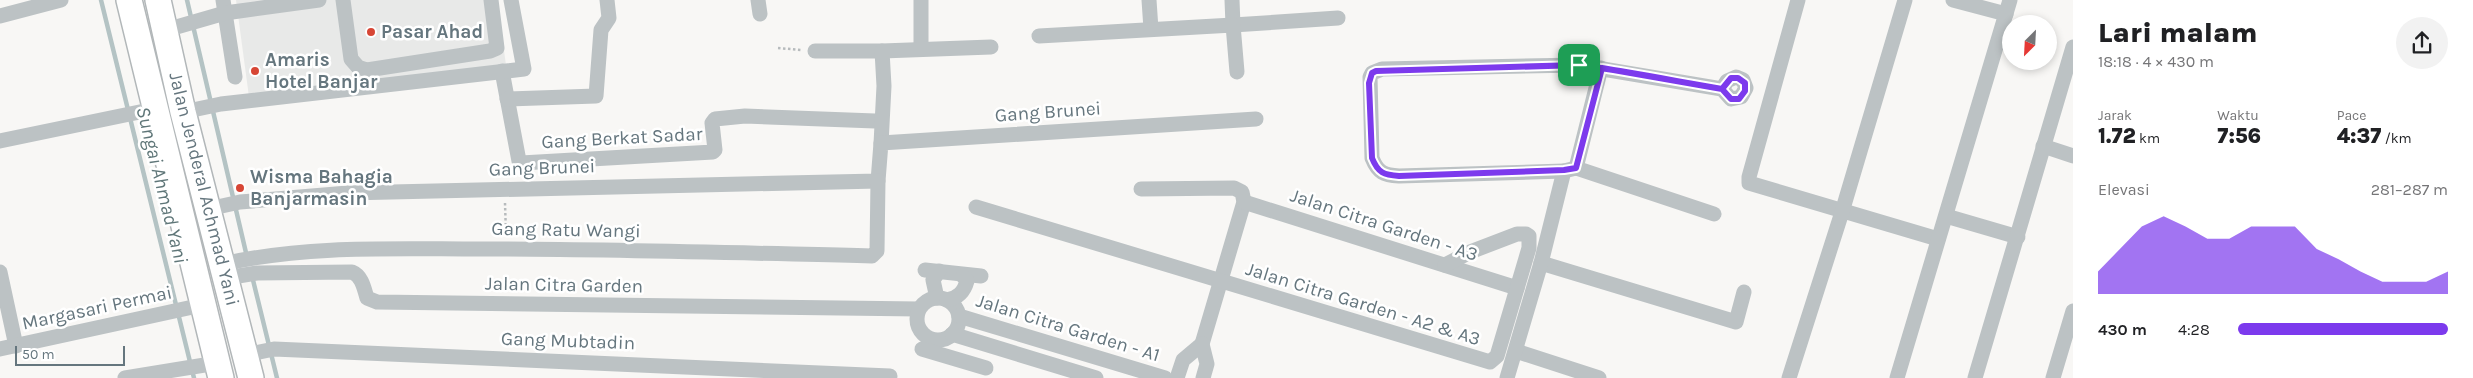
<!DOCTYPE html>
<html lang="id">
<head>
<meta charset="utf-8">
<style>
	body { margin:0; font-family:Karla,sans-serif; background:#f2f2f2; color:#202124; height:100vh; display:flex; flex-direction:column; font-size:19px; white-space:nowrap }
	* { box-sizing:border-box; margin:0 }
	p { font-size:16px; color:#757577 }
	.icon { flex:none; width:28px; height:28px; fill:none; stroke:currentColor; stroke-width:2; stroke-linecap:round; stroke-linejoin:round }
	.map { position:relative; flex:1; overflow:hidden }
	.side { display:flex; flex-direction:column; background:#fff; width:400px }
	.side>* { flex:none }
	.needle { width:32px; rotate:204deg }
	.fabs { position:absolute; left:2002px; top:15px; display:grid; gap:10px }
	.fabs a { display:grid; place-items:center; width:55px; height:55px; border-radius:50%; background:#fff; box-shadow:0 2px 8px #0003; font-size:25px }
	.scale { position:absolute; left:15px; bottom:12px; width:110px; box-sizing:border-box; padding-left:5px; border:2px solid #65767e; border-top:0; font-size:14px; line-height:18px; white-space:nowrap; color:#65767e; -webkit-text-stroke:4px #fff; paint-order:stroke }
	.pin { position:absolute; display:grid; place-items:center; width:42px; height:42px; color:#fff; margin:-21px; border-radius:10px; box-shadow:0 2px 8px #0006 }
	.round { display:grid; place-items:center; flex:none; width:52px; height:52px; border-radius:26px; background:#f2f2f2 }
	.summary { display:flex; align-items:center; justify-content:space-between; height:85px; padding:0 25px }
	h1 { font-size:28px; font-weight:800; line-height:38px }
	.figures { display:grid; grid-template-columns:repeat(3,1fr); gap:8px; height:85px; padding:5px 25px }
	.figures div { display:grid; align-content:center }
	.figures b { font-size:21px; font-weight:800 }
	.figures small { font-size:14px; font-weight:400 }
	.figures p { font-size:14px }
	.chart { height:140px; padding:10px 25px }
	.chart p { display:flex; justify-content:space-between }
	.chart svg { width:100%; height:90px; margin-top:5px; fill:#7c3aed; opacity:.7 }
	ul { padding:0 25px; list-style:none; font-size:16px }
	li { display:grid; grid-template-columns:80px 60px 1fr; align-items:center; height:38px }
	li i { height:12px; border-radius:6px; background:#7c3aed }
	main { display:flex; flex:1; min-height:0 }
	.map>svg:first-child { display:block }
	.built { fill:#e8e9e8 }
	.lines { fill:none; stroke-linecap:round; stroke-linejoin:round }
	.stream { stroke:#b4c3c4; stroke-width:4.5 }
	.trunk-casing { stroke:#b2b7b9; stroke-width:28 }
	.path { stroke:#b7bbbd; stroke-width:2.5; stroke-dasharray:2.5 2.5; stroke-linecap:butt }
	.minor { stroke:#bcc2c4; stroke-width:15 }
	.trunk { stroke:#fff; stroke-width:25 }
	.route-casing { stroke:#fff; stroke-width:10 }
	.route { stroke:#7c3aed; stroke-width:6 }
	.poi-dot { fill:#d74635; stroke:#fff; stroke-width:2 }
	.labels { text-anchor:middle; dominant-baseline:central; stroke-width:5; stroke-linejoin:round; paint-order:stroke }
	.poi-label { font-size:19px; font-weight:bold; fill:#65767e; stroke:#fff; text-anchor:start }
	.street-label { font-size:19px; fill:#65767e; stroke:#fff }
	.water-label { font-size:20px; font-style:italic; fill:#5f7678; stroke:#fff }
</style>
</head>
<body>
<main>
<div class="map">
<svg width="2073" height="378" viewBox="0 0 2073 378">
	<rect width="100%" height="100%" fill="#f8f7f5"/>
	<path class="built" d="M236 0H497L506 65 249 97Z"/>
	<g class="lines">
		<g class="stream">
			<path d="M101 0 194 378"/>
			<path d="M187 0 247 257"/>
			<path d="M252 276 277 378"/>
		</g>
		<defs>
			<g id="trunk">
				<path d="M129 0 221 378"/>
				<path d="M158 0 183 112 251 378"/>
			</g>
		</defs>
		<use href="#trunk" class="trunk-casing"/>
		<g class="path">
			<path d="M778 48 801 50"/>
			<path d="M505 203 506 235"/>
		</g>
		<g class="minor">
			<path d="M223 0 235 77"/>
			<path d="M343 0 351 59 358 67 367 70 490 51 497 48 491 0"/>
			<path d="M758 0 760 14"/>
			<path d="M921 0V48"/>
			<path d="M1149 0 1151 29"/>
			<path d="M1232 0 1233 25 1338 18"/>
			<path d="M1798 0 1749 177V183L1938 239"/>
			<path d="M1953 0 2006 14"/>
			<path d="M0 16 61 0"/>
			<path d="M166 30 225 13 319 0"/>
			<path d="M1039 36 1233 25 1237 72"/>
			<path d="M815 51H882"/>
			<path d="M502 71 519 161 521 163 713 152 715 150 712 123 715 119 745 116 875 121"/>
			<path d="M507 99 596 96 601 30 609 18 607 0"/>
			<path d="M183 112 221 104 524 69 511 0"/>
			<path d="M0 141 154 109"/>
			<path d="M881 144 884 86 882 51 991 47"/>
			<path d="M2043 146 2073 156"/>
			<path d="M1576 168 1714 214"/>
			<path d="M1576 168 1601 68"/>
			<path d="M1564 171 1399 176C1384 175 1378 173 1372 158L1370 77 1372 73 1382 69 1579 65 1722 89 1731 99 1741 97 1746 88 1743 80 1736 77 1727 81 1722 89"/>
			<path d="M1141 189 1234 188 1242 192 1244 202 1202 344"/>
			<path d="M1244 202 1517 288"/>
			<path d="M976 207 1490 362 1497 356 1529 248V236L1526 234H1517L1470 252 1445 265"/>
			<path d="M208 209 240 202 348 193 878 181 881 143 1256 119"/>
			<path d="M1946 216 2018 237"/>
			<path d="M1541 263 1736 322 1744 292"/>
			<path d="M223 264C306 245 394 249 479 249 610 249 741 253 872 256L877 251 878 181"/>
			<path d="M925 270 981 276"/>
			<path d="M0 272 16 346"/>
			<path d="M226 278 257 273 352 272C362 276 364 288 367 298L377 302 919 309"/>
			<path d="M937 298 933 280 939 271"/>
			<circle cx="938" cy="319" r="21"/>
			<path d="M947 300C958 298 964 292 967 281L963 276"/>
			<path d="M959 316 1165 378"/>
			<path d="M952 334 1096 378"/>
			<path d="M0 349 202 305"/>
			<path d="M922 349 986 368"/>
			<path d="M1516 351 1599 378"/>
			<path d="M245 355 274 349 890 376"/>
			<path d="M125 378 217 363"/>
			<path d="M1177 378 1183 360 1202 344 1207 364 1203 378"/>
			<path d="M1507 378 1541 263 1564 171 1576 168"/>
			<path d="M1789 378 1842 212 1905 0"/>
			<path d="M1897 378 2010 0"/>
			<path d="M1975 378 2073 47"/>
			<path d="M2053 378 2073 311"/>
		</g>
		<use href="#trunk" class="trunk"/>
	</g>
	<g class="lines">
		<defs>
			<path id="route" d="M1579 65 1376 71 1372 73 1369 83 1372 158C1378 173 1384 175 1399 176L1564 170 1576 168 1602 68 1722 89 1731 99H1739L1745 91V83L1738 78H1731L1722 89C1675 81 1627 71 1579 65"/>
		</defs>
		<use href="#route" class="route-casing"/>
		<use href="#route" class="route"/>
	</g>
	<g class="poi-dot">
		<circle cx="371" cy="32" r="5"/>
		<circle cx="255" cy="71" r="5"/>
		<circle cx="240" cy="188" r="5"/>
	</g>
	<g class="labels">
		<g class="poi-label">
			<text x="381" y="32">Pasar Ahad</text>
			<text x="265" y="60">Amaris<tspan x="265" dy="22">Hotel Banjar</tspan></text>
			<text x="250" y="177">Wisma Bahagia<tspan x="250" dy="22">Banjarmasin</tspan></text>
		</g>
		<g class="street-label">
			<text transform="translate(1048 112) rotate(-4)">Gang Brunei</text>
			<text transform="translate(622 138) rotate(-3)">Gang Berkat Sadar</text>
			<text transform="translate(542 168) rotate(-2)">Gang Brunei</text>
			<text transform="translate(204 189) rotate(76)">Jalan Jenderal Achmad Yani</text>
			<text transform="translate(1384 225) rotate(18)">Jalan Citra Garden - A3</text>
			<text transform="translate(566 230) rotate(1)">Gang Ratu Wangi</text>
			<text transform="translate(564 285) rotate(1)">Jalan Citra Garden</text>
			<text transform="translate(1363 304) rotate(17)">Jalan Citra Garden - A2 &amp; A3</text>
			<text transform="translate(97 308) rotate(-12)">Margasari Permai</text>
			<text transform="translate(1068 328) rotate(17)">Jalan Citra Garden - A1</text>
			<text transform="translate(568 341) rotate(2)">Gang Mubtadin</text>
		</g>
		<g class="water-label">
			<text transform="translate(162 185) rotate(76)">Sungai Ahmad Yani</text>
		</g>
	</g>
</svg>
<div class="fabs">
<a><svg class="needle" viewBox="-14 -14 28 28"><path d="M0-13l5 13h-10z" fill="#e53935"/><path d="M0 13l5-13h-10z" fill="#757577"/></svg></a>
</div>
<div class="scale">50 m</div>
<div class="pin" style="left:1579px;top:65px;background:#1e9e55"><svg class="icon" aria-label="arrive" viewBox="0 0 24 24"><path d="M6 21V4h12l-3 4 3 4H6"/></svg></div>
</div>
<section class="side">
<div class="summary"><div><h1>Lari malam</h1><p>18:18 · 4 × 430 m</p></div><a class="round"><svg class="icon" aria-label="share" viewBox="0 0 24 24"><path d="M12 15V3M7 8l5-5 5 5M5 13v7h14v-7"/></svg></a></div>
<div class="figures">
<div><p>Jarak</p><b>1.72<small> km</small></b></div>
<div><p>Waktu</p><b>7:56</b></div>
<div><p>Pace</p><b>4:37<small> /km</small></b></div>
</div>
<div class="chart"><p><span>Elevasi</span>281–287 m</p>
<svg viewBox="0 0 160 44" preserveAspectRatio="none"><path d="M0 44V33L10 22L20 11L30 6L40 11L50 17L60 17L70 11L80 11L90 11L100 22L110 27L120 33L130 38L140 38L150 38L160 33V44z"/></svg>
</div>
<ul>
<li><b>430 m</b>4:28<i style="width:100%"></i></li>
</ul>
</section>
</main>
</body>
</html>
